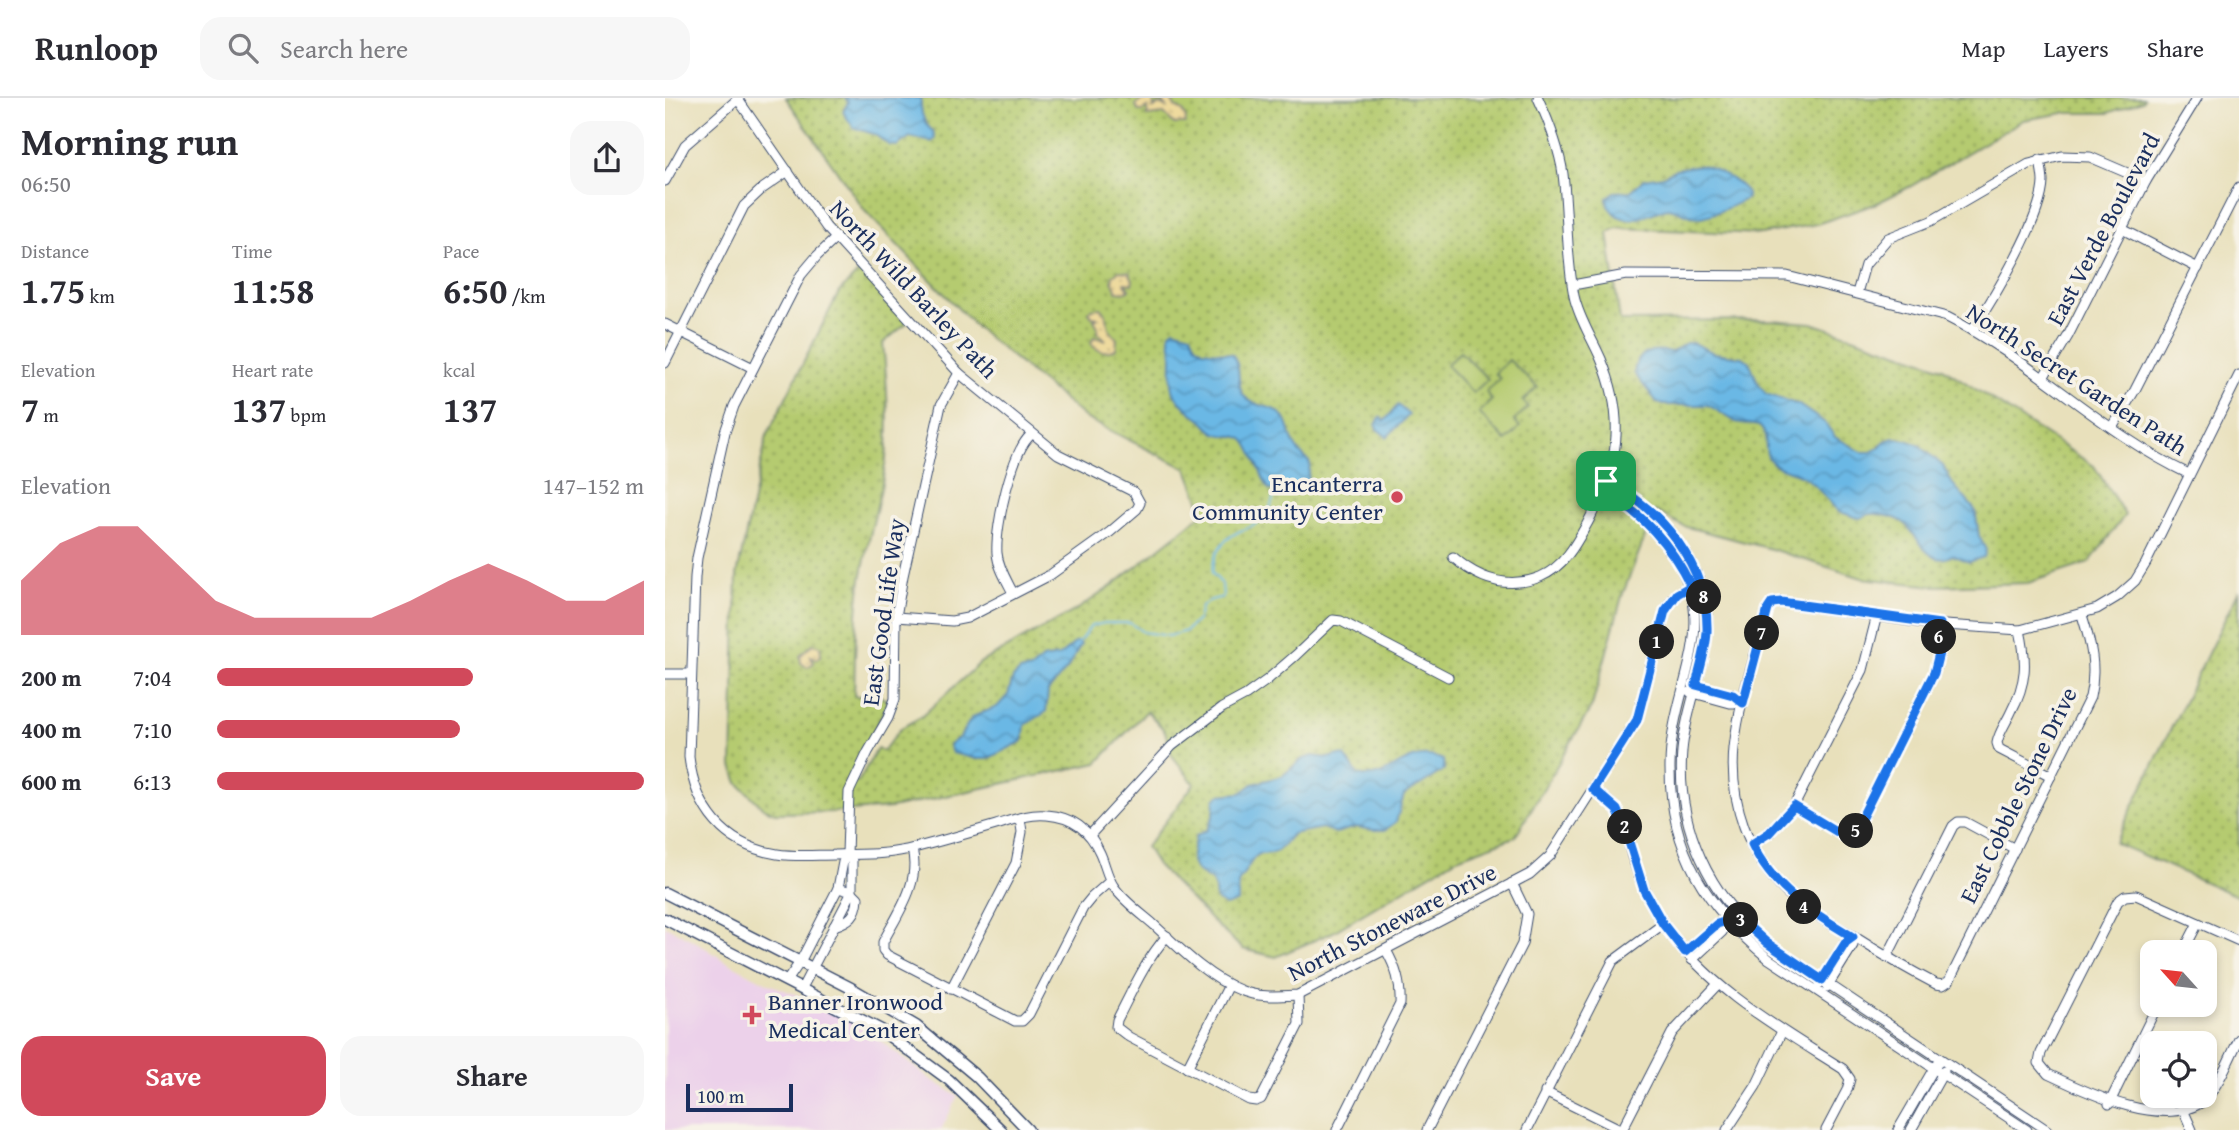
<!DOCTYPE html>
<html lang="en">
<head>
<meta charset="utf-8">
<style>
	body { margin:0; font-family:"Gentium Book Plus",serif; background:#f7f7f7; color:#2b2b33; height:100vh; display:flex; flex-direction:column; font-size:26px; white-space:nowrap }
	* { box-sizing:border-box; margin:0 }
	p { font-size:23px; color:#7c7c81 }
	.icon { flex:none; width:38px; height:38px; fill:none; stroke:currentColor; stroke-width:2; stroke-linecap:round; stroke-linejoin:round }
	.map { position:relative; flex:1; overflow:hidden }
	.side { display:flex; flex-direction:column; background:#fff; width:665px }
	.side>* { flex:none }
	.needle { width:46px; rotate:297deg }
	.buttons { position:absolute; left:1475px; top:842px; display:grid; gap:14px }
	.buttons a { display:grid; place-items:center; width:77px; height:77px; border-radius:14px; background:#fff; box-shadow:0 4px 10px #0003; font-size:35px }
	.scale { position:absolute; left:21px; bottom:18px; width:107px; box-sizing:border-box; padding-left:7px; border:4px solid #1b2f5e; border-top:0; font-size:19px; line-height:24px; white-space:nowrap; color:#1b2f5e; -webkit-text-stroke:5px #f7f3e8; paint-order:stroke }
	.pin { position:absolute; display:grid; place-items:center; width:60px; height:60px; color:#fff; margin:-30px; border-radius:14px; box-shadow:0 4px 10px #0006 }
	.km { position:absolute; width:35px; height:35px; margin:-18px; border-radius:50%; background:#222; color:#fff; font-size:19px; line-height:35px; text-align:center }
	.round { display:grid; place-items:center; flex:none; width:74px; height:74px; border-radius:21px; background:#f7f7f7 }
	.headline { display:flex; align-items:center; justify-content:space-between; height:119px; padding:0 21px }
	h1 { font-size:38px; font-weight:700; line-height:52px }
	.metrics { display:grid; grid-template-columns:repeat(3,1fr); gap:10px; height:119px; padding:7px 21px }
	.metrics div { display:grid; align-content:center }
	.metrics b { font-size:35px; font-weight:700 }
	.metrics small { font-size:19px; font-weight:400 }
	.metrics p { font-size:19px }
	.chart { height:196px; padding:14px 21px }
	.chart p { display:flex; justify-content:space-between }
	.chart svg { width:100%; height:126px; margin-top:7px; fill:#d1495b; opacity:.7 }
	.primary-button { display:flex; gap:14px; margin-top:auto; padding:14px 21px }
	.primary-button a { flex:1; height:80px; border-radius:21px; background:#d1495b; color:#fff; font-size:28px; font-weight:700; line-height:80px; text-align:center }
	.primary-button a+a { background:#f7f7f7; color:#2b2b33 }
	ul { padding:0 21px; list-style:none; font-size:23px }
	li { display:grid; grid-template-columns:112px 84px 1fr; align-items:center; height:52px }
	li i { height:18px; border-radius:9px; background:#d1495b }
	header { display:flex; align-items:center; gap:42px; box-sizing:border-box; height:98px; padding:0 35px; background:#fff; border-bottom:2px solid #e1e1e2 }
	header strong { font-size:33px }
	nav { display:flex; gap:38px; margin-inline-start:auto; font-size:24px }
	.search { width:490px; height:63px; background:#f7f7f7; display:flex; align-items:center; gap:18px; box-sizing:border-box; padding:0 24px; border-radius:21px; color:#7c7c81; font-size:26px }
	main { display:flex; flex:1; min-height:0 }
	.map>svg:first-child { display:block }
	.built { fill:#ecd1ea }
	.grass { fill:url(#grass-dots); stroke:#687d67; stroke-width:2 }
	.sand { fill:url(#sand-dots); stroke:#84847e; stroke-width:2 }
	.garden { fill:#b5cb70; stroke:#687d67; stroke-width:2 }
	.water { fill:url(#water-waves); stroke:#4374a2; stroke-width:2 }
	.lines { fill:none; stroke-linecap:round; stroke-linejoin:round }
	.stream { stroke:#6bb8e5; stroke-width:2 }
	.minor-casing { stroke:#3a4a6c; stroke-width:11 }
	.major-casing { stroke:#3a4a6c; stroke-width:13 }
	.minor { stroke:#fff; stroke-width:9 }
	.major { stroke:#fff; stroke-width:10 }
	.route-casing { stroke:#fff; stroke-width:14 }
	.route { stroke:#1a73e8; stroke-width:9 }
	.poi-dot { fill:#d1495b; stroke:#f7f3e8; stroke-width:2.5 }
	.labels { text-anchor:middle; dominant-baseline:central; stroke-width:7; stroke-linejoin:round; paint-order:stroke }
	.street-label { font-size:24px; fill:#1b2f5e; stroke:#f7f3e8 }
	.poi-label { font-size:24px; fill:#1b2f5e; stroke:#f7f3e8; text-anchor:end }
</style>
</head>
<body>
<header>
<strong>Runloop</strong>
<div class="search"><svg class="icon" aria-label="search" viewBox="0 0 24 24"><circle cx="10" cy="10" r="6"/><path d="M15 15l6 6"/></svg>Search here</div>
<nav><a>Map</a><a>Layers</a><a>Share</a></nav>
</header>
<main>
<section class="side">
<div class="headline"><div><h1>Morning run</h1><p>06:50</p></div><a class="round"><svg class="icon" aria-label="share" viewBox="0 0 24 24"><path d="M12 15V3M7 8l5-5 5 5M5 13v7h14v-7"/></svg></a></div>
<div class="metrics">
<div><p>Distance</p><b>1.75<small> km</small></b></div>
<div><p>Time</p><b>11:58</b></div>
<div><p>Pace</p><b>6:50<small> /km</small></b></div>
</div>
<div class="metrics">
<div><p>Elevation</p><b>7<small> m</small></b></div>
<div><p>Heart rate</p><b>137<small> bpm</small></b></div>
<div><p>kcal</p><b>137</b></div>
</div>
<div class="chart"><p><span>Elevation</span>147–152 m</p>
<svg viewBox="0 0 160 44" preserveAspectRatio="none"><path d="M0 44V25L10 12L20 6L30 6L40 19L50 32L60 38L70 38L80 38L90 38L100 32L110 25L120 19L130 25L140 32L150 32L160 25V44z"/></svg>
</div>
<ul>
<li><b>200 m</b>7:04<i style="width:60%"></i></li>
<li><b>400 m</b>7:10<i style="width:57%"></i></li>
<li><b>600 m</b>6:13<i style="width:100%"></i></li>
</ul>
<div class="primary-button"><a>Save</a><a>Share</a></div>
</section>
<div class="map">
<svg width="1574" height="1032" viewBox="0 0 1574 1032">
	<defs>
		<pattern id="grass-dots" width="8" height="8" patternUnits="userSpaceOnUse" patternTransform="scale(1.75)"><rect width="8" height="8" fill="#b5cb70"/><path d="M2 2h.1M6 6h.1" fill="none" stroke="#92a55f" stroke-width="1.8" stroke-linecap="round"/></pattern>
		<pattern id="sand-dots" width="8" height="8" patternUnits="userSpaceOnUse" patternTransform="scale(1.75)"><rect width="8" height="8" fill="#eeda9e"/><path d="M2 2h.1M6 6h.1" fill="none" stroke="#ccbb8a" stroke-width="1.8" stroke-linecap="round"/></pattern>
		<pattern id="water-waves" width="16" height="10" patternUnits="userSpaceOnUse" patternTransform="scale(1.75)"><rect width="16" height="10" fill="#6bb8e5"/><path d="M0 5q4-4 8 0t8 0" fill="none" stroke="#5796bd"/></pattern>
	</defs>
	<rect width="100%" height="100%" fill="#f7f3e8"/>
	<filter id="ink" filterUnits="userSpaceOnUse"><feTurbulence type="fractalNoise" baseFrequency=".0143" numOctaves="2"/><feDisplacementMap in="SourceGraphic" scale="14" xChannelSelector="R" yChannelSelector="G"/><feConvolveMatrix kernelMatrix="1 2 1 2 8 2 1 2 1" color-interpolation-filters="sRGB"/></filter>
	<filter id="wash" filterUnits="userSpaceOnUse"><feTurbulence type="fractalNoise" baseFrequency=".00686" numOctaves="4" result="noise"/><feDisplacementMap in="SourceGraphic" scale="28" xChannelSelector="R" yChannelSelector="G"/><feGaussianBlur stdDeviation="1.57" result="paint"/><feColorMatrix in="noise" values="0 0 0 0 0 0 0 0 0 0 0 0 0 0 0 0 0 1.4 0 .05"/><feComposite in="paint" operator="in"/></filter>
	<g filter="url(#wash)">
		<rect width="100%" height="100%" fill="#e8e0bb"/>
		<path class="built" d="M0 828 33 845 60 863 104 886 150 904 199 930 265 981 293 998 276 1032H0Z"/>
		<g class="grass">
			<path d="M121 0H1479L1477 3 1443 15H1399L1358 22 1246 88 1210 106 1152 126 1096 136 952 130 943 135 955 223 1104 222 1147 225 1278 270 1429 368 1460 417 1424 465 1363 485 1268 488 1197 480 1103 450 1018 428 990 413 957 498 927 608 850 739 792 760 668 834 611 859 578 851 551 827 492 767 481 749 529 686 506 656 500 633 482 613 432 665 226 710 172 714 110 715 98 710 73 685 67 668 72 477 102 337 174 194 195 173 243 224 218 245C222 283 226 337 219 374 212 415 199 454 194 495 190 529 190 564 189 598L216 599 222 602V607L184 681 193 684 212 651 218 653 236 630 256 619 316 564 413 511 448 487 539 415 522 371 422 321 311 229 200 113Z"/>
			<path d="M1574 492V799L1450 745Z"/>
		</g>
		<g class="sand">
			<path d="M479 0H488L489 10 494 6 501 9 496 1 505 0 510 9 518 13 521 21 520 26H509L499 16 482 18 483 10 478 13H473L471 7Z"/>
			<path d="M454 173 464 174 468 182 467 186 460 185 464 191 460 194 452 193 447 182 448 177Z"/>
			<path d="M435 210 441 216 444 231 452 241 451 251C442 255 431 254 426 245L429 239 441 242 432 234 433 229 429 222 433 220 427 219 424 215 426 211Z"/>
			<path d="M147 546 155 548 156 557 152 561 146 558 149 565 142 569 136 565 135 558Z"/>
		</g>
		<g class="garden">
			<path d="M795 254 823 281 808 295 781 267Z"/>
			<path d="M844 262 872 289 858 303 863 309 849 323 855 329 841 343 814 315 827 302 821 294 835 281 830 275Z"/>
		</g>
		<g class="water">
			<path d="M180 0H256C255 12 258 26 268 33L270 41 266 44 245 39 232 48 224 47 209 36 189 30 178 14 183 4Z"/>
			<path d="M1036 67C1050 70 1074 83 1082 95V100C1072 106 1039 122 1029 119 1019 116 1012 111 1002 110 981 116 960 133 943 108L942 100 949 94 966 93 979 81 998 78 1011 71Z"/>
			<path d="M509 231 526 236 531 247 538 252 567 256C578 269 570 287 579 298 589 310 608 306 618 318 625 326 625 339 630 348 634 355 640 359 645 365L643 382 631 390 605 392C599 387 589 354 581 344 575 335 560 340 551 335 544 332 541 325 535 321 501 296 507 293 507 256 507 248 504 242 505 234Z"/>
			<path d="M1021 245H1028L1049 255 1077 259 1084 263 1093 285 1101 296 1134 307 1160 325 1170 339 1197 354H1206L1213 350 1220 343 1228 340 1242 342 1254 347 1278 368 1287 385 1310 412 1314 438 1321 452 1319 459 1304 464 1287 457C1264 473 1252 434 1238 424 1230 419 1215 415 1205 416 1202 416 1198 420 1195 420 1189 420 1181 415 1174 414 1163 403 1153 388 1139 379 1128 372 1114 373 1105 362 1096 351 1106 338 1094 328L1071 324 1043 307H998L992 304 969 275C972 253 988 250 1007 254Z"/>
			<path d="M733 307 744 317 722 339 712 331 711 327 715 319 720 323Z"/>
			<path d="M411 544 416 546 402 571 383 593 381 614 360 627 358 643 322 661H312L287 655 284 647 295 639 307 619 332 609 343 597 348 580 355 573 366 571 377 561 394 558Z"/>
			<path d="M674 657 680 658 693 677C726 686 741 645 778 662L779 672 739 697 731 724 720 732H708L691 729 671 735 657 730 627 736C614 751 616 756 594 756L588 761 573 785V803L561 808C544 800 554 797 548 785 546 781 543 781 539 778 521 769 527 754 531 738L542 732 549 716 550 701 554 697 576 695 588 686 617 678 638 661 648 658 663 660Z"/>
		</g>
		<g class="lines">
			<path class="stream" d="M413 545 426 528 440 525H465L478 534 504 538 521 533 533 521 536 509 546 502 558 499 557 486 547 475C548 452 560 438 582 430 589 427 596 424 601 419 606 412 608 401 610 392"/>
		</g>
	</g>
	<g filter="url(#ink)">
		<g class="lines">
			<defs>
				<g id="minor">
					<path d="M72 0 161 129 294 275 393 356 469 394 475 405 472 411 445 434 385 477 302 520 287 523 231 519"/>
					<path d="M0 83 20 47 73 1"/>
					<path d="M1457 131 1533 170"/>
					<path d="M171 140 152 158 136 177 69 308 60 334 32 460 30 479 24 659C30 710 59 748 112 756 131 759 151 757 170 757 197 756 223 757 249 750 276 743 304 735 331 727 347 722 365 715 382 717 407 719 425 732 435 755 440 766 442 779 449 789 459 803 474 814 487 825 513 849 542 879 575 892 593 900 614 898 633 897L865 776 885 758 972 622 1000 513C1008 497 1018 490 1035 487"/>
					<path d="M908 187 961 177 1122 178 1282 219C1368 262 1437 335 1524 376"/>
					<path d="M1192 195 1200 167 1223 140 1266 123 1364 66 1397 58 1425 59 1481 83"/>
					<path d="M0 226 88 270"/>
					<path d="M1307 233C1328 201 1377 121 1378 84 1378 77 1376 69 1375 62"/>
					<path d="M0 265 79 108 97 91 123 73"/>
					<path d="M1378 280 1403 238 1481 83 1532 0"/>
					<path d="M1447 330 1470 292 1574 89"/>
					<path d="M941 383C1000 413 1054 480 1040 550 1034 585 1020 618 1017 653 1011 728 1044 798 1102 845L1382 1032"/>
					<path d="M936 395C962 405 980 422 998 444 1066 525 1004 583 1005 671 1005 754 1042 810 1104 861L1362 1032"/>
					<path d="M788 459C813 481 842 492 875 479 899 469 911 446 923 424 953 367 962 323 936 261 927 240 914 221 909 198 901 158 903 116 898 76 894 49 884 24 873 0"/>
					<path d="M348 495C342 483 333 469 332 455 330 429 347 351 367 336"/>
					<path d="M1417 517C1426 546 1432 569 1425 599L1284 883 1278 887 1271 886C1244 872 1218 857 1193 841 1169 827 1142 814 1122 795 1083 757 1064 704 1069 650 1074 603 1091 556 1103 511L1107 505 1116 504 1265 526 1355 532 1432 511 1452 499 1470 483 1481 465 1574 277"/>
					<path d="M1355 532C1362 564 1362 584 1346 614 1341 625 1334 634 1332 645L1334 651 1386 678"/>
					<path d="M0 576H26"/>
					<path d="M1028 587 1068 597 1078 605"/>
					<path d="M1025 594 1065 605H1078"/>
					<path d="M928 691C936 698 946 704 952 713 961 726 963 743 967 758 975 782 984 806 999 827 1045 892 1112 929 1178 971L1185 981 1182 992 1161 1032"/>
					<path d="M1129 708 1179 738 1185 739 1190 733 1269 575 1274 554 1275 526"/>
					<path d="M425 737 507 648 557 610 581 597 602 582 631 557 668 522 676 523 783 579"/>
					<path d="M1087 746 1104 735 1129 708 1198 572 1212 517"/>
					<path d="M247 751C256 785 233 815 218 844V852L222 857 350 923H357L364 916 418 810 427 799 445 783"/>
					<path d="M169 828C185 823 192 817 193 800L187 794 173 790"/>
					<path d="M502 838C480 863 467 893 452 922L451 929 464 939 584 1002 591 1003 596 1001 634 926 633 897"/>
					<path d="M1574 843 1471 797 1460 798 1453 803 1376 955 1374 965 1383 976C1425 996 1500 1032 1540 1002 1555 985 1564 961 1574 941"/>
					<path d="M1020 854 1052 826 1062 823"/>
					<path d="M1518 854 1533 825"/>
					<path d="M1222 859 1288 728 1293 724H1300L1350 751"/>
					<path d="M1027 862 1057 834 1065 820"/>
					<path d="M122 883 135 864 173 790 178 764 182 756 184 694 203 654 223 620 230 601 231 519 238 478 276 307 294 275"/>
					<path d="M1155 886 1181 843 1188 839"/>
					<path d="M1162 889 1188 847V839"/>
					<path d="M137 890 187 794V763L182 756"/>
					<path d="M286 891 351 765 357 734 355 720"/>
					<path d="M522 970 564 887"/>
					<path d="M880 994 957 1032"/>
					<path d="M1444 1006 1493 906"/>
					<path d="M1520 1016 1527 1032"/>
					<path d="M672 1032 735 906C736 885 731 870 721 852"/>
					<path d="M762 1032 857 846 862 816 847 785"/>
					<path d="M862 1032 948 863 998 826"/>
					<path d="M957 1032 1007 935 1052 887"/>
					<path d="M1062 1032 1091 988 1117 933"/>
					<path d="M1233 1032 1272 965"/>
					<path d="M1246 1032 1279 973"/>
				</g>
				<g id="major">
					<path d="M0 795 186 890 251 928 312 979 363 1032"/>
					<path d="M0 821 216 932 284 982 336 1032"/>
				</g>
			</defs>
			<use href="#minor" class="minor-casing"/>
			<use href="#major" class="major-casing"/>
			<use href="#minor" class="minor"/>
			<use href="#major" class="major"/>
		</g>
	</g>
	<g class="lines" filter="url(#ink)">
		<defs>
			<path id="route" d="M941 383C997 411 1044 469 1042 534 1041 552 1035 570 1031 587L1068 597 1078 605 1103 511 1107 505 1116 504 1275 526 1274 555 1269 575 1190 733 1185 739 1179 738 1129 708 1104 735 1087 746C1108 791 1146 814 1188 839L1181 844 1157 882 1102 845 1070 816 1062 823 1052 826 1020 854 998 826 979 792 959 728 952 712 928 691 972 622 1000 513 1012 496 1026 488C1007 449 977 412 936 394Z"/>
		</defs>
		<use href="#route" class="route-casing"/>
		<use href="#route" class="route"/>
	</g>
	<g class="poi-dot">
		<circle cx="732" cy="399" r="7"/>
		<path d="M83.5 906.5h7v7h7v7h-7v7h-7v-7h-7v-7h7z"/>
	</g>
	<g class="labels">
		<g class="street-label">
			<text transform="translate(1438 131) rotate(-62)">East Verde Boulevard</text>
			<text transform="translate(249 191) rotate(47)">North Wild Barley Path</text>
			<text transform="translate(1412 281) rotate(33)">North Secret Garden Path</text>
			<text transform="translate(218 514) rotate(-82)">East Good Life Way</text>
			<text transform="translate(1353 697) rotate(-64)">East Cobble Stone Drive</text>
			<text transform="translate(727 824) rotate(-27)">North Stoneware Drive</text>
		</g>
		<g class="poi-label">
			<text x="718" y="385">Encanterra<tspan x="718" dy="28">Community Center</tspan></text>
			<text x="103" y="903" text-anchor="start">Banner Ironwood<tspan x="103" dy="28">Medical Center</tspan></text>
		</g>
	</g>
</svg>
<div class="buttons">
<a><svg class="needle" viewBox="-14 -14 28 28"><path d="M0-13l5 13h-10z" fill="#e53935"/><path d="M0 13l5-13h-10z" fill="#7c7c81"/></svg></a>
<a><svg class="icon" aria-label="locate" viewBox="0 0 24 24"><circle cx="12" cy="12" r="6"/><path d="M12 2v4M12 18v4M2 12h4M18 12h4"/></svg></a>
</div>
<div class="scale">100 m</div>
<div class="pin" style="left:941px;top:383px;background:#1e9e55"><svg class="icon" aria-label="arrive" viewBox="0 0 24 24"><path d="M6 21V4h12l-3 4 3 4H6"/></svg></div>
<b class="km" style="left:992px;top:544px">1</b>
<b class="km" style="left:960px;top:729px">2</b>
<b class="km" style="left:1076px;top:822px">3</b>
<b class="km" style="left:1139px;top:809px">4</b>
<b class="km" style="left:1191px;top:733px">5</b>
<b class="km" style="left:1274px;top:539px">6</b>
<b class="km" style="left:1097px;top:535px">7</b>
<b class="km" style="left:1039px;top:499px">8</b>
</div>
</main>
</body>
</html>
